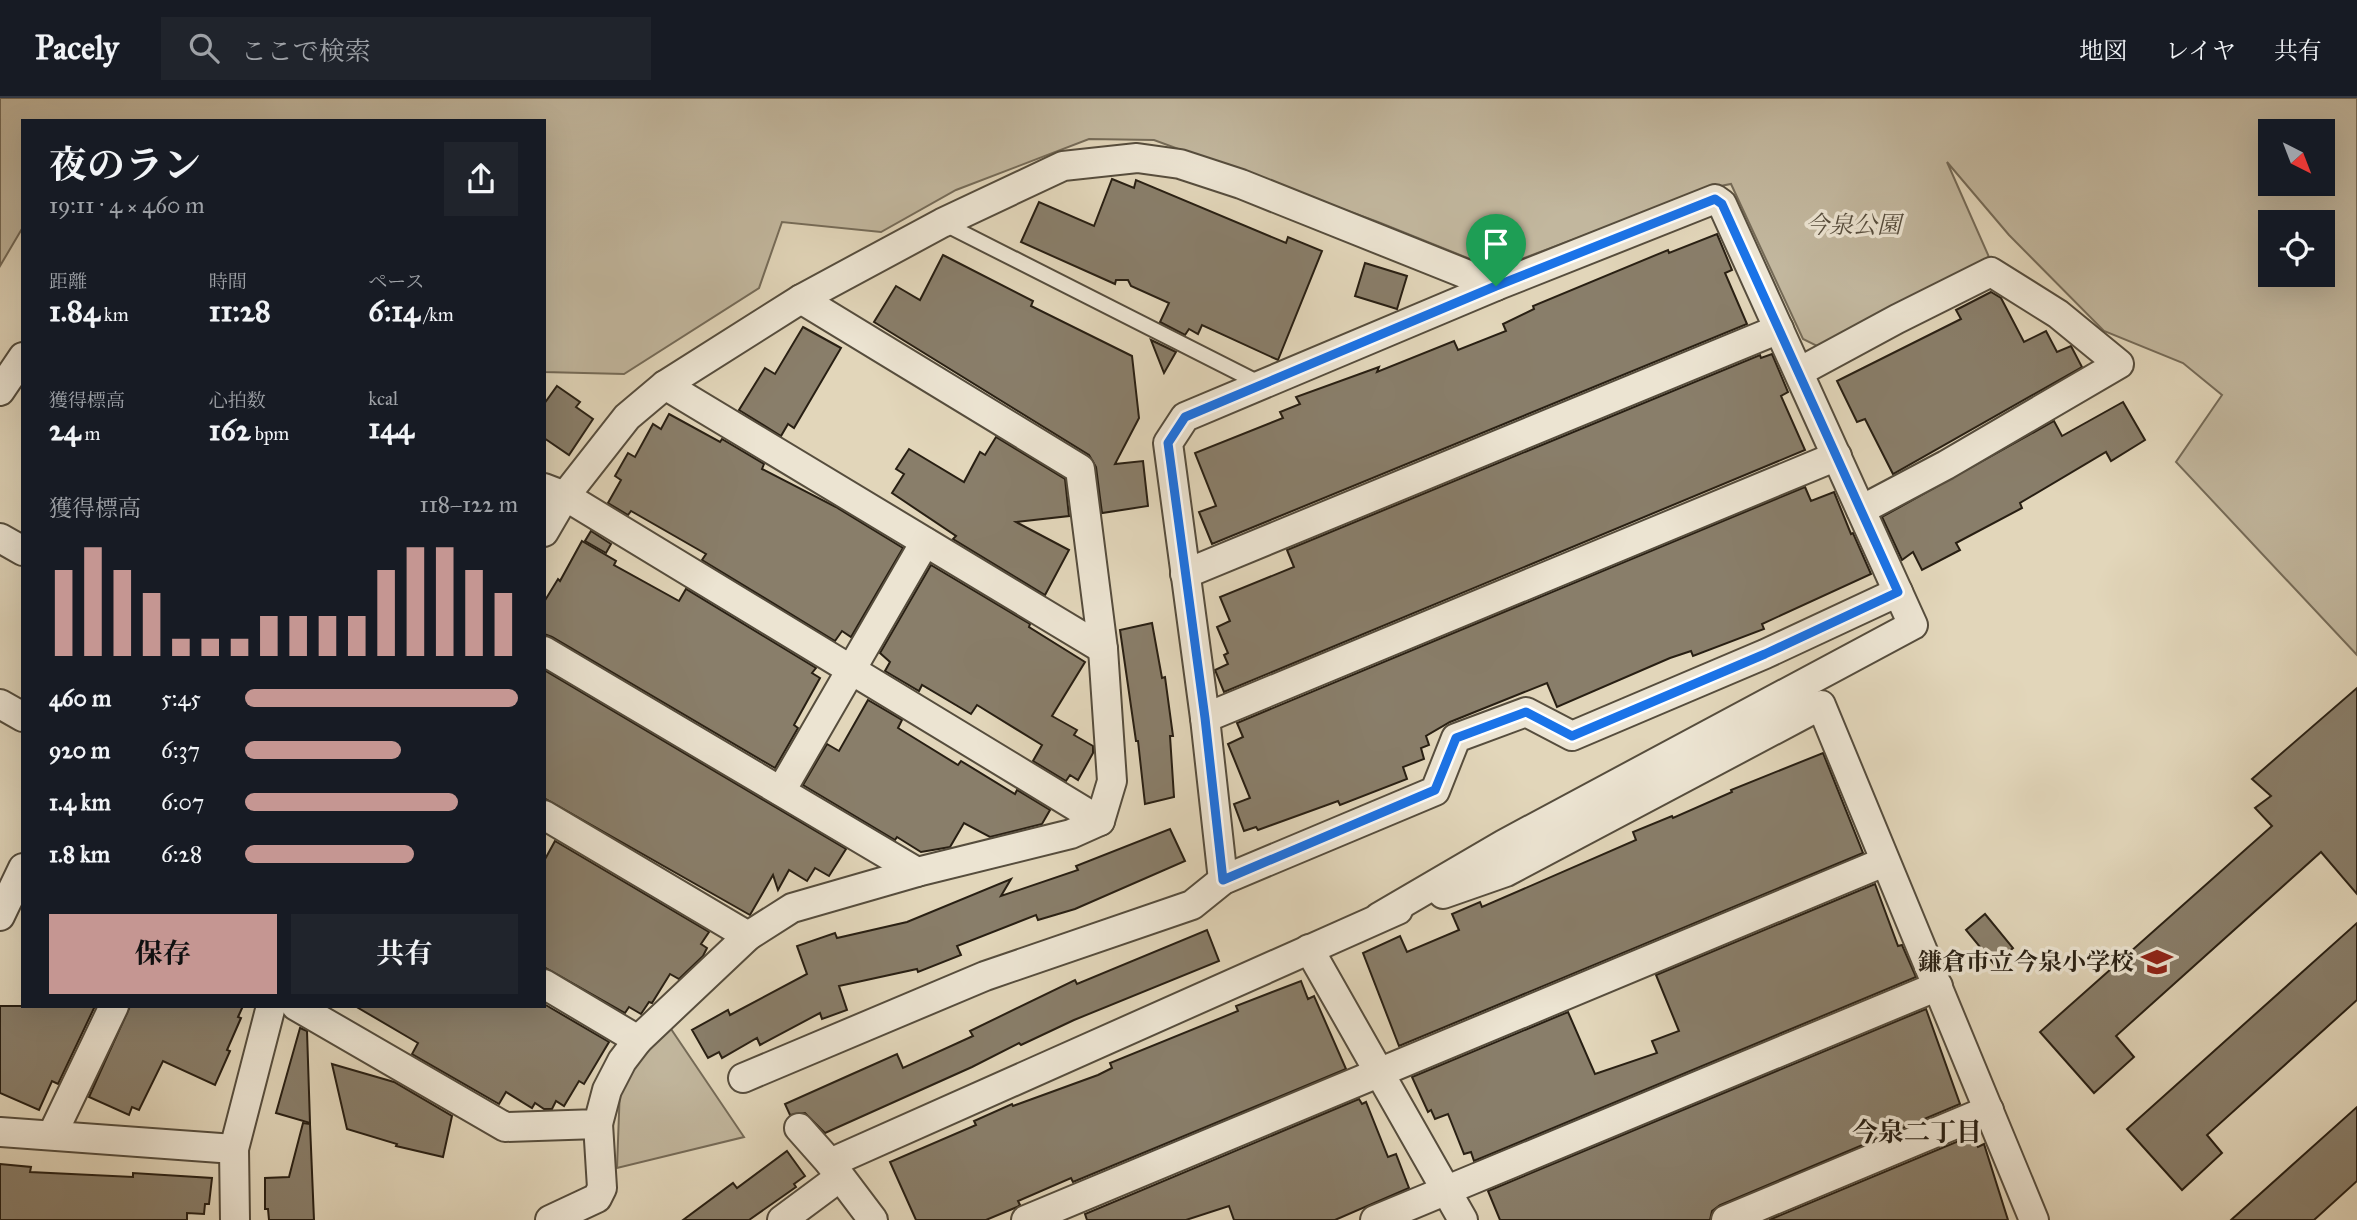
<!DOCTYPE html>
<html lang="ja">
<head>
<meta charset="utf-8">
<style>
	body { margin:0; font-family:"IM FELL Great Primer","Noto Serif JP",serif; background:#20242c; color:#f1f3f6; height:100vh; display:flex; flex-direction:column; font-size:26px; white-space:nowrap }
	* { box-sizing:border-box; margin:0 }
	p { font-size:23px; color:#9ea1a6 }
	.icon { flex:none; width:38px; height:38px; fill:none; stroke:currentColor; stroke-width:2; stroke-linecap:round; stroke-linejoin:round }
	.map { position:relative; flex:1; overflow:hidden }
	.panel { position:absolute; left:21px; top:21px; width:525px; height:889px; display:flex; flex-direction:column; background:#171b24; border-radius:0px; box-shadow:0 7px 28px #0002 }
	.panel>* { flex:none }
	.needle { width:46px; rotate:138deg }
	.tools { position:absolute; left:2258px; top:21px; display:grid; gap:14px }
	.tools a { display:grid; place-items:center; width:77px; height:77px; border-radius:0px; background:#171b24; box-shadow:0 7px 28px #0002; font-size:35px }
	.pin { position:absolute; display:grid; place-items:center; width:60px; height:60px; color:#fff; margin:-72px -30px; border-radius:50% 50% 50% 0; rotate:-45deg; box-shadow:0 0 7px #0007 }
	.pin .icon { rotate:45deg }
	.round { display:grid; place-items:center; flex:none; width:74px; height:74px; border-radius:0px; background:#20242c }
	.headline { display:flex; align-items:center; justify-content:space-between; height:119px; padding:0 28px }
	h1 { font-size:38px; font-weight:700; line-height:52px }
	.stats { display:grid; grid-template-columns:repeat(3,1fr); gap:10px; height:119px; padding:7px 28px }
	.stats div { display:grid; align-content:center }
	.stats b { font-size:30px; font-weight:700 }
	.stats small { font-size:19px; font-weight:400 }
	.stats p { font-size:19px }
	.chart { height:196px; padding:14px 28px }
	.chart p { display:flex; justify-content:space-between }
	.chart svg { width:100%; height:126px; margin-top:7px; stroke:#c59692; stroke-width:6 }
	.cta { display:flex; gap:14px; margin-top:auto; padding:14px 28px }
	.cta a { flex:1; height:80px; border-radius:0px; background:#c59692; color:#111; font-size:28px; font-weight:700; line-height:80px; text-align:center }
	.cta a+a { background:#20242c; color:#f1f3f6 }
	ul { padding:0 28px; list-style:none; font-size:23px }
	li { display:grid; grid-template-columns:112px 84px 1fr; align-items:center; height:52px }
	li i { height:18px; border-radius:9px; background:#c59692 }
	header { display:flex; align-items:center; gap:42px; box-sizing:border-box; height:98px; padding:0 35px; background:#171b24; border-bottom:2px solid #363941 }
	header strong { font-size:33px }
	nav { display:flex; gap:38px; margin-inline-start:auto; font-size:24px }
	.search { width:490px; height:63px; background:#20242c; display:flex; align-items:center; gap:18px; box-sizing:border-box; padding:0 24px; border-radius:0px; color:#9ea1a6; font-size:26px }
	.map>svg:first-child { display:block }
	.green { fill:#c2b79e; stroke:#756b58; stroke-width:2; fill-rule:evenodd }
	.building { fill:#897e6a; stroke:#281f13; stroke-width:2 }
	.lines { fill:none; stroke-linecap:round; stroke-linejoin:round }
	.lane-casing { stroke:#564d3d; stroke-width:18 }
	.street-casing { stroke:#564d3d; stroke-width:32 }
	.lane { stroke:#ece4d2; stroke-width:14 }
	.street { stroke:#ece4d2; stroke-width:28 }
	.route-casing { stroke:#fff; stroke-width:14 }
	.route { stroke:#1a73e8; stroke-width:9 }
	.labels { text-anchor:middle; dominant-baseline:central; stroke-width:7; stroke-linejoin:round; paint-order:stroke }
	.park-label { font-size:24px; font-style:italic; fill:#564d3d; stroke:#ece4d2 }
	.poi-label { font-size:24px; font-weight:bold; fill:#281f13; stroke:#ece4d2; text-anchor:end }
	.neighbourhood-label { font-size:26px; font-weight:bold; fill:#281f13; stroke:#ece4d2 }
</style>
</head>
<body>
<header>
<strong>Pacely</strong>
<div class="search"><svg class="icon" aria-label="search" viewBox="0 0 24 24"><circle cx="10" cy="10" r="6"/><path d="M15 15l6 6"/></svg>ここで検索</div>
<nav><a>地図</a><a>レイヤ</a><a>共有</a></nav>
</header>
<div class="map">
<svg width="2357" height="1122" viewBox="0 0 2357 1122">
	<rect width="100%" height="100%" fill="#e2d6ba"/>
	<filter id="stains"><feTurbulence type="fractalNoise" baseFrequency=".00286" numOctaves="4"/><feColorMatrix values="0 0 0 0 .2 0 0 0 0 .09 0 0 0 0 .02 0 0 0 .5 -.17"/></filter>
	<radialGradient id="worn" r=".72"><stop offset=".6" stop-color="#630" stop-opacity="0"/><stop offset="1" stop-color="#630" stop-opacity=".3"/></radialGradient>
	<g class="green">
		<path d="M0 0H2357V557L2176 364 2222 297 2183 265 2104 233 2009 137 1947 64 1989 159 1819 249 1803 241 1731 86 1710 90 1495 171 1378 124 1154 42 1089 41 956 92 881 134 782 124 759 190 624 276 544 274V23H23V129L0 168ZM2270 33H2322V86H2270ZM2270 124H2322V177H2270Z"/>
		<path d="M669 928 744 1039 617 1070 620 989 631 964Z"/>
	</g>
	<g class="building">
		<path d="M1112 81 1134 90 1136 82 1286 145 1288 139 1322 153 1278 262 1202 227 1198 236 1189 231 1185 237 1160 224 1169 205 1131 188 1128 182H1116L1115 186 1021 144 1039 104 1094 128Z"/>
		<path d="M1717 136 1732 172 1725 175 1747 226 1212 446 1199 414 1216 408 1195 355 1283 320 1280 314 1300 306 1296 299 1379 269 1377 274 1454 243 1458 252 1506 233 1503 226 1534 211 1533 208 1668 152 1669 155Z"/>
		<path d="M943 157 1033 203 1031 208 1132 258 1139 320 1115 366 1143 363 1148 408 1102 415 1096 369 1089 357 874 224 896 188 920 202Z"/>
		<path d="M1365 165 1407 178 1397 211 1355 198Z"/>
		<path d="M1991 194 2001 200 2024 244 2046 233 2057 254 2071 248 2082 269 1893 376 1865 321 1857 324 1837 283 1961 221 1956 212Z"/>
		<path d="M803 229 841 250 794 330 788 326 781 338 739 312 765 270 775 276Z"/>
		<path d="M1151 242 1176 254 1164 275Z"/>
		<path d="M1772 256 1788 294 1781 298 1805 352 1224 594 1215 572 1228 566 1224 557 1228 555 1217 529 1230 523 1220 499 1294 469 1287 452 1760 257 1761 260Z"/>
		<path d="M557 288 580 304 576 309 593 321 569 357 544 340V306Z"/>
		<path d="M2123 304 2145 342 2111 363 2106 354 2020 405 2022 410 1956 445 1960 452 1922 472 1913 454 1902 462 1882 419 2054 323 2062 338Z"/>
		<path d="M669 316 720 344 722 341 764 366 762 371 836 409 903 450 851 539 842 533 835 543 702 462 706 456 631 413 628 417 608 405 621 382 615 378 628 355 635 359 653 326 661 331Z"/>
		<path d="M996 339 1065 381 1069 418 1016 424 1069 452 1045 497 953 441 956 438 892 395 904 376 896 371 909 351 964 384 980 354 985 357Z"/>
		<path d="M1805 389 1811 403 1834 394 1851 436 1853 435 1871 476 1762 526 1764 531 1693 558 1691 553 1670 560 1557 609 1547 585 1450 624 1426 638 1429 647 1421 650 1424 661 1403 669 1407 681 1340 707 1338 703 1258 732 1256 729 1244 733 1234 706 1250 700 1228 646 1243 639 1237 625Z"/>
		<path d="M591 433 611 446 606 455 585 443Z"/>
		<path d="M582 443 616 463 614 467 679 503 686 491 816 570 812 575 820 580 794 627 798 630 775 670 552 539 544 536V504L558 481 560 483Z"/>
		<path d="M931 467 1030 526 1029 529 1085 564 1052 618 1077 632 1074 637 1093 648V655L1078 682 1070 677 1066 683 1033 663 1042 647 977 607 971 616 922 587 919 593 885 573 890 564 880 555Z"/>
		<path d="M1152 525 1162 580 1165 579 1173 638H1170L1174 699 1145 706 1138 643H1136L1120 532Z"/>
		<path d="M544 572 846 751 829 778 815 770 807 783 789 772 778 792 773 777 750 817 544 700Z"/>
		<path d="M2357 590V796L2321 754 2116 938 2134 959 2094 995 2040 934 2272 728 2255 710 2271 698 2252 681Z"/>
		<path d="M868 602 902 622 898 630 958 667 961 663 1015 696 1017 692 1050 712 1042 726 990 739 964 725 950 749 921 754 897 739 895 742 803 687 827 646 839 653Z"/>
		<path d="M1823 655 1863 755 1399 948 1363 855 1400 838 1407 854 1459 832 1452 816 1480 804 1482 809 1636 742 1633 734 1672 718 1673 720 1732 694 1731 692Z"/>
		<path d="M1170 731 1185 763 1075 811 1038 822 1036 817 957 848 961 857 918 874 917 871 839 888 847 912 822 921 820 915 760 947 757 940 722 960 719 954 708 960 692 932 728 912 730 917 807 876 797 848 835 835 837 840 907 824 1011 781 1001 798 1078 772 1076 768Z"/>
		<path d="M555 743 709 834 701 846 707 850 703 858 679 881 670 876 652 905 649 904 641 916 629 909 625 915 544 869V763Z"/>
		<path d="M1875 786 1898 848 1902 847 1916 879 1474 1063 1471 1054 1464 1056 1448 1016 1435 1021 1431 1012 1428 1014 1412 979 1568 914 1595 976 1657 955 1652 943 1679 933 1656 877Z"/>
		<path d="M1985 816 2013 850 1994 866 1966 832Z"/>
		<path d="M2357 825V902L2207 1037 2222 1055 2182 1092 2127 1031Z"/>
		<path d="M1207 832 1219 863 1074 922 1021 947 1019 945 972 969 825 1035 805 1015 790 1017 785 1006 850 977 897 956 903 970 973 938 970 933 1075 882 1077 886Z"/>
		<path d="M1301 883 1308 901 1314 898 1346 971 1073 1084 1071 1080 1018 1103 1020 1107 1017 1109 986 1122H916L890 1064 976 1027 974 1023 1012 1006 1013 1008 1098 977 1112 970 1110 965 1238 913 1236 908Z"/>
		<path d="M544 906 609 944 584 986 579 983 564 1008 556 1003 552 1011H544L535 1005 532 1010 506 994 499 1006 412 956 418 945 355 908H544Z"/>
		<path d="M0 908H95L58 986 52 983 39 1012 0 995Z"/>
		<path d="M130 908H243L238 919 241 920 227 952 230 953 215 987 163 963 139 1012 132 1009 129 1017 89 999Z"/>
		<path d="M1926 911 1960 1006 1720 1107 1712 1113 1710 1122H1500L1488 1093Z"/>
		<path d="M300 930 307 933 310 1025 276 1015Z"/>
		<path d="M332 966 394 984 452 1018 443 1059 396 1048 397 1046 347 1031Z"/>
		<path d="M1359 1001 1362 1006 1366 1004 1388 1059 1396 1056 1409 1090 1335 1122H1234L1229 1108 1186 1122H1087L1085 1116Z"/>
		<path d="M2357 1009V1083L2314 1122H2231Z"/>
		<path d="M303 1025 310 1026 314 1122H269L268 1111H265V1080L289 1079Z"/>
		<path d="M1973 1037 1978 1049 1984 1046 2008 1122H1769Z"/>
		<path d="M787 1053 805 1078 794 1086 796 1089 749 1122H683L733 1085 737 1090Z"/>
		<path d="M0 1066 31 1069 30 1074 133 1079V1075L212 1080 209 1106H205L204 1116 187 1115V1122H0Z"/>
	</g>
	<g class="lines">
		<defs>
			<path id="lane" d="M943 125 1261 286"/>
			<g id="street">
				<path d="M1799 274 1897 221 1991 174 2058 216 2119 266 1946 367 1861 412"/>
				<path d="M665 287 1103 551"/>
				<path d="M0 293 23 259"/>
				<path d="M544 390 565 398 1100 723"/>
				<path d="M544 434 565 398 627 319 665 287 801 201 942 125 1063 68 1137 60 1180 66 1241 86 1496 188 1715 101 1722 106 1913 527 1504 746 1379 819"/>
				<path d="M0 440 23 453"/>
				<path d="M1185 476 1779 231"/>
				<path d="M544 553 917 774"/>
				<path d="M0 606 23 619"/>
				<path d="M1205 620 1837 358"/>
				<path d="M781 693 925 444"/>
				<path d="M544 717 748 838"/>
				<path d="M1223 782 1205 620 1168 345 1185 319 1496 188"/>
				<path d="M1443 796 1506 774 1821 607 2034 1122"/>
				<path d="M0 818 23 770"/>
				<path d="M1309 851 1463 1122"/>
				<path d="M544 886 638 942"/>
				<path d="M296 908 505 1029 598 1026 607 992 622 963 638 942 748 838 792 810 917 774 1071 736 1100 723 1112 683 1103 551 1080 371 801 201"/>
				<path d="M743 980 985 878 1192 807 1223 782 1435 693 1456 640 1526 614 1572 638 1765 556 1898 494"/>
				<path d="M799 1030 830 1065 873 1122"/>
				<path d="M0 1034 234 1051"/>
				<path d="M52 1037 114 908"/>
				<path d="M830 1065 1398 812"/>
				<path d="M235 1122 234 1051 271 908"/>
				<path d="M550 1122 597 1100 602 1090 598 1026"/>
				<path d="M782 1122 840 1079"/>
				<path d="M1026 1122 1884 764"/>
				<path d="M1375 1122 1938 888"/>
				<path d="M1726 1122 1989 1012"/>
			</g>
		</defs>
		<use href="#lane" class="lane-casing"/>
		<use href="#street" class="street-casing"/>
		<use href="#lane" class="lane"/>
		<use href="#street" class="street"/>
	</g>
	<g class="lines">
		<defs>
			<path id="route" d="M1715 101 1722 106 1898 494 1765 556 1572 638 1526 614 1456 640 1435 692 1223 782 1205 620 1168 345 1185 319 1496 188Z"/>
		</defs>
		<use href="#route" class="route-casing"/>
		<use href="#route" class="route"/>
	</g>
	<defs>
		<symbol id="school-bare" viewBox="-9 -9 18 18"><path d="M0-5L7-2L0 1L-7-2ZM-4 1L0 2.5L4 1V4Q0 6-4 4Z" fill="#8f2418" stroke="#ece4d2" stroke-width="2.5" paint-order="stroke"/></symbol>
	</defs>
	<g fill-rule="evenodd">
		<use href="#school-bare" x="2135" y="842" width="44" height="44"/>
	</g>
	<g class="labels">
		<g class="park-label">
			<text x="1853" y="127">今泉公園</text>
		</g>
		<g class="poi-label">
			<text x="2134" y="864">鎌倉市立今泉小学校</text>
		</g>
		<g class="neighbourhood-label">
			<text x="1917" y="1034">今泉二丁目</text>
		</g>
	</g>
	<rect width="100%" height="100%" filter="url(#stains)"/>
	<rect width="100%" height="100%" fill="url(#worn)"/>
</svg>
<div class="tools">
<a><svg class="needle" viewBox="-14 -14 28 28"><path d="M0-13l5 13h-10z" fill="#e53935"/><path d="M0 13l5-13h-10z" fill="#9ea1a6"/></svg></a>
<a><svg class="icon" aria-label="locate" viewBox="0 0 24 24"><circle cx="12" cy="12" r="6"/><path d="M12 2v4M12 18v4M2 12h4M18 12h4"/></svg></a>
</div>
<div class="pin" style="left:1496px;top:188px;background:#1e9e55"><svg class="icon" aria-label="arrive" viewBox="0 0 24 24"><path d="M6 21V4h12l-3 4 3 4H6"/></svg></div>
<section class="panel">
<div class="headline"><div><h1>夜のラン</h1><p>19:11 · 4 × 460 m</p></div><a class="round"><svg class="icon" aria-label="share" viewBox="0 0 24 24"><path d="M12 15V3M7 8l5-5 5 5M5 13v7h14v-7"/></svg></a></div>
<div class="stats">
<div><p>距離</p><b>1.84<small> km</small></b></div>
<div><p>時間</p><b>11:28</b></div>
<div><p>ペース</p><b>6:14<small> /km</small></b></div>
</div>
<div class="stats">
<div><p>獲得標高</p><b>24<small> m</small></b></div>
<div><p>心拍数</p><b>162<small> bpm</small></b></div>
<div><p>kcal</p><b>144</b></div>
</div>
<div class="chart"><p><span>獲得標高</span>118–122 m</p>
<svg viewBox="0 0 160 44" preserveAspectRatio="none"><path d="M5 44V14M15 44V6M25 44V14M35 44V22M45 44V38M55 44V38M65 44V38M75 44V30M85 44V30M95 44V30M105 44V30M115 44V14M125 44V6M135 44V6M145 44V14M155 44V22"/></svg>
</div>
<ul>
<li><b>460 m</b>5:45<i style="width:100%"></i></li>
<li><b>920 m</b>6:37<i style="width:57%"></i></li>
<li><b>1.4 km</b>6:07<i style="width:78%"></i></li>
<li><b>1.8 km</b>6:28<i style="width:62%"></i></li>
</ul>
<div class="cta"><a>保存</a><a>共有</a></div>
</section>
</div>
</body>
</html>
